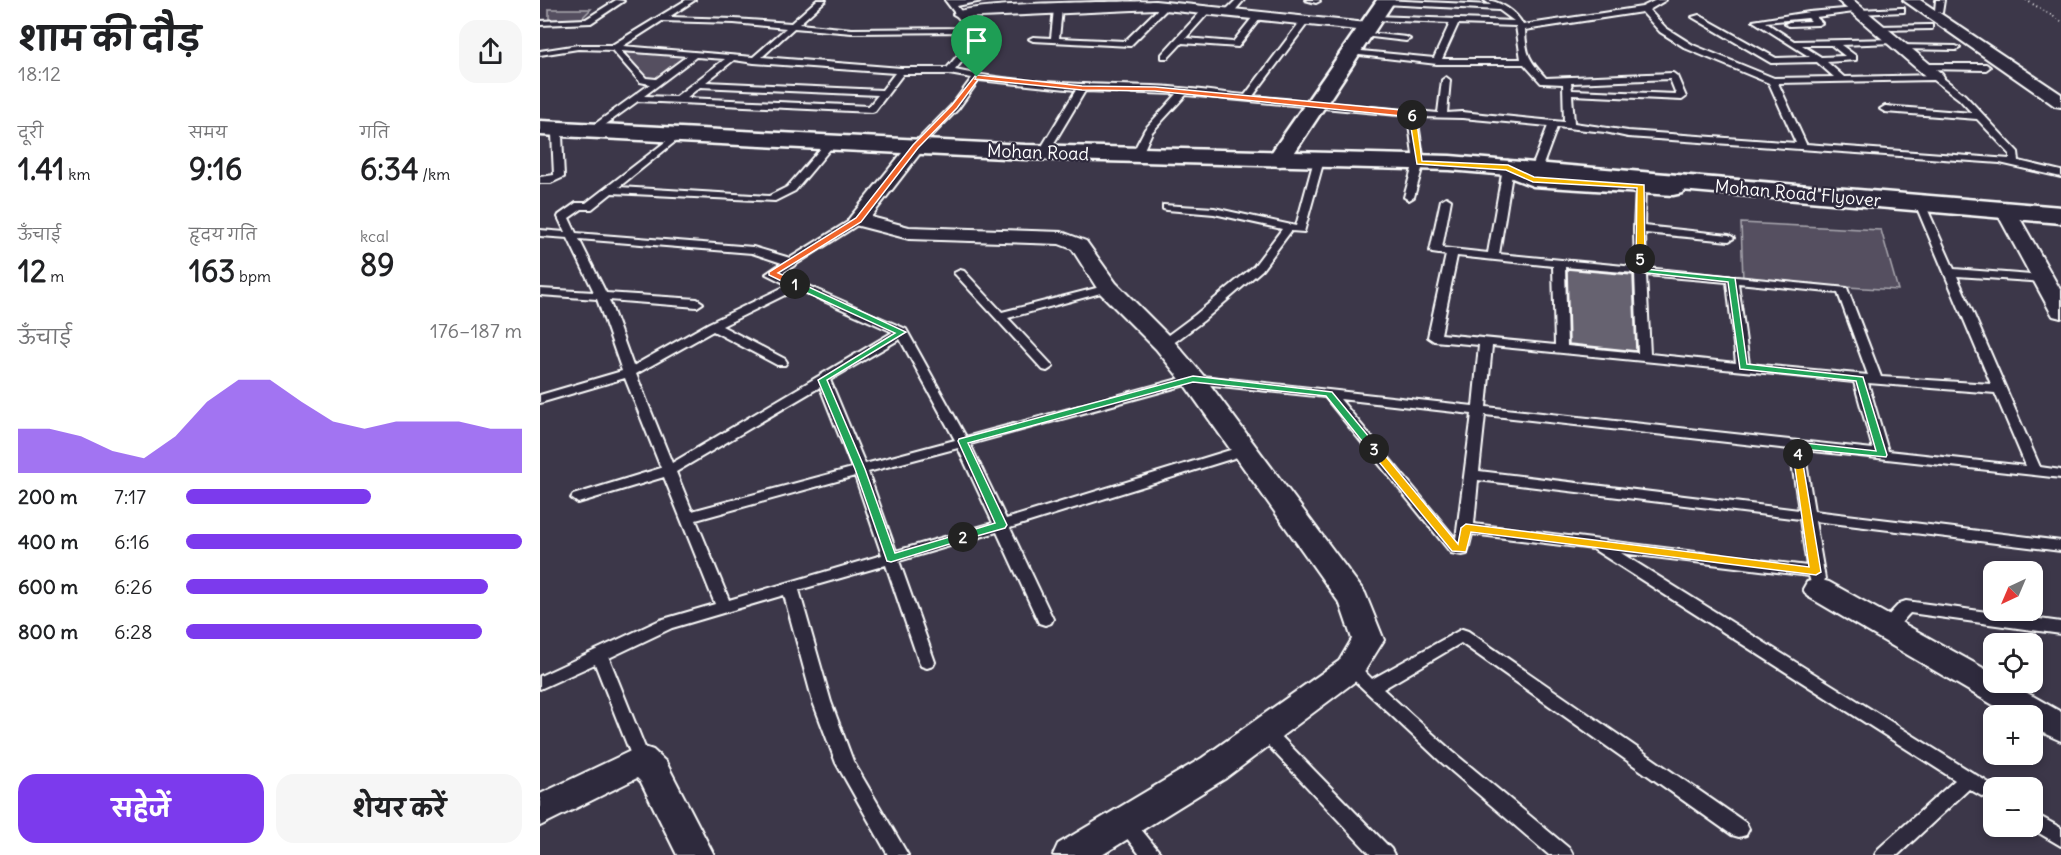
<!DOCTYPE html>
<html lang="hi">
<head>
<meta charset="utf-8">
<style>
	body { margin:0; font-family:Delius,"Playpen Sans Deva",sans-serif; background:#f6f6f6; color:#202124; height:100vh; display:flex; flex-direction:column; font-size:22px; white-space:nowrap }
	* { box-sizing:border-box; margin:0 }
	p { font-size:20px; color:#757577 }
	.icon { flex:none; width:33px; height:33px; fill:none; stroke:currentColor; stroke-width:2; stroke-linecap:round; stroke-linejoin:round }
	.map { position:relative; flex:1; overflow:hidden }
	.details { display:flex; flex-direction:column; background:#fff; width:540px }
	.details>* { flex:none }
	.needle { width:39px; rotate:224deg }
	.fabs { position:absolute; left:1443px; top:561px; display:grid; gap:12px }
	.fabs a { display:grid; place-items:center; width:60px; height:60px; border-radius:12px; background:#fff; box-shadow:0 3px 9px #0003; font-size:30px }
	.pin { position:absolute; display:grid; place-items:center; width:51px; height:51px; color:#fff; margin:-62px -26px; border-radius:50% 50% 50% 0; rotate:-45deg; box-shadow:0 0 6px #0007 }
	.pin .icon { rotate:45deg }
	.km { position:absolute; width:30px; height:30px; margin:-15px; border-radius:50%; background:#222; color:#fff; font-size:16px; line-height:30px; text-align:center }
	.round { display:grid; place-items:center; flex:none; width:63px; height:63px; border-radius:18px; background:#f6f6f6 }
	.overview { display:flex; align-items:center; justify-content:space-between; height:102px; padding:0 18px }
	h1 { font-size:33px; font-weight:700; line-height:45px }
	.figures { display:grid; grid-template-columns:repeat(3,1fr); gap:9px; height:102px; padding:6px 18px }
	.figures div { display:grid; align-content:center }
	.figures b { font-size:30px; font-weight:700 }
	.figures small { font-size:16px; font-weight:400 }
	.figures p { font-size:16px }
	.chart { height:168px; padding:12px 18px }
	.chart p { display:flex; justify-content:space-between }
	.chart svg { width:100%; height:108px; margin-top:6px; fill:#7c3aed; opacity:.7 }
	.action { display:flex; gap:12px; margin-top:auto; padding:12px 18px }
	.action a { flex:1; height:69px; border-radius:18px; background:#7c3aed; color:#fff; font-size:24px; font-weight:700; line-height:69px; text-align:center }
	.action a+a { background:#f6f6f6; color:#202124 }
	ul { padding:0 18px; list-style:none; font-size:20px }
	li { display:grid; grid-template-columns:96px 72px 1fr; align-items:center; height:45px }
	li i { height:15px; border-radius:8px; background:#7c3aed }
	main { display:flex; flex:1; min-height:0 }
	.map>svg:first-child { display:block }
	.green { fill:#555060; stroke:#aaa8b0; stroke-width:1.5 }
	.building { fill:#666270; stroke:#fff; stroke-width:1.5 }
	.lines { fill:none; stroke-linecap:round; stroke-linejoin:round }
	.service-casing { stroke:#fff; stroke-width:4 }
	.minor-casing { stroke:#fff; stroke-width:4 }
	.tertiary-casing { stroke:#fff; stroke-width:5 }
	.primary-casing { stroke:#fff; stroke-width:5 }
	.path { stroke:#fff; stroke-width:2; stroke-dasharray:1 3; stroke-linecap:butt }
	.service { fill:#2f2a3d; fill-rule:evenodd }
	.minor { fill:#2f2a3d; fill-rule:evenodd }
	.tertiary { fill:#2f2a3d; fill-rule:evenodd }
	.primary { fill:#2f2a3d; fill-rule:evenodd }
	.split-1 { fill:#f0652b; stroke:#fff; stroke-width:1.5 }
	.split-2 { fill:#22a559; stroke:#fff; stroke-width:1.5 }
	.split-3 { fill:#22a559; stroke:#fff; stroke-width:1.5 }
	.split-4 { fill:#f5b400; stroke:#fff; stroke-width:1.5 }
	.split-5 { fill:#22a559; stroke:#fff; stroke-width:1.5 }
	.split-6 { fill:#f5b400; stroke:#fff; stroke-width:1.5 }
	.split-7 { fill:#f0652b; stroke:#fff; stroke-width:1.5 }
	.labels { text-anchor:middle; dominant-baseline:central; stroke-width:4.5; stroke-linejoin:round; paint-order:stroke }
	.far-street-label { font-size:18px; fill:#fff; stroke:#2f2a3d }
</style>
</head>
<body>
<main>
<section class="details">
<div class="overview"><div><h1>शाम की दौड़</h1><p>18:12</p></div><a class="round"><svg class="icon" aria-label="share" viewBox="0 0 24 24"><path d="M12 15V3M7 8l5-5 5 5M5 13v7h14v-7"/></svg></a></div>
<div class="figures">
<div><p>दूरी</p><b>1.41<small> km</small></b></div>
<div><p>समय</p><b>9:16</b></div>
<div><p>गति</p><b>6:34<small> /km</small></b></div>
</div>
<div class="figures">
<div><p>ऊँचाई</p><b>12<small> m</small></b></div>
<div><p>हृदय गति</p><b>163<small> bpm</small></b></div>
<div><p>kcal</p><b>89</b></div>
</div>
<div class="chart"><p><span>ऊँचाई</span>176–187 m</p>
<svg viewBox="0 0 160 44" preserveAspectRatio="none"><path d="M0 44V26L10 26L20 29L30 35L40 38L50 29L60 15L70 6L80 6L90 15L100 23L110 26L120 23L130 23L140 23L150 26L160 26V44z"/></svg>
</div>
<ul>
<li><b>200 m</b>7:17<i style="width:55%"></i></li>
<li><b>400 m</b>6:16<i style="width:100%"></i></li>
<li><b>600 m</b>6:26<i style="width:90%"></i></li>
<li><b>800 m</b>6:28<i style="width:88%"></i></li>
</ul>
<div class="action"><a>सहेजें</a><a>शेयर करें</a></div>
</section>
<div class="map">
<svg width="1521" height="855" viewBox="0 0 1521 855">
	<rect width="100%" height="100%" fill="#3c3749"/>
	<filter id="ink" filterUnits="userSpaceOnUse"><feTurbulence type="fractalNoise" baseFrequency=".0167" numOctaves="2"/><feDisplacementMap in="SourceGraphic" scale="12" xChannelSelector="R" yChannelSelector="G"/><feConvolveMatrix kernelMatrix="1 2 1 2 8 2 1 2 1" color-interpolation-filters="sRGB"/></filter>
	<g filter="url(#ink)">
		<g class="green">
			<path d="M9 9H51L40 20H9Z"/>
			<path d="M83 51 148 56 115 79H108Z"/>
			<path d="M1201 223 1341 230 1358 290 1203 281Z"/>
		</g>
		<path class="building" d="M1027 269 1093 275 1096 351 1029 344Z"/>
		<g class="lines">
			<defs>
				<g id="service">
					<path d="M76 0 84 1 51 23 0 25V21L46 19Z"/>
					<path d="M146 0H155L129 17 194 19 251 23 277 0H286L259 24 312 29 426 28 405 0H447L417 6 441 37 415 70C480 84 546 84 613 86 643 87 674 92 705 95L763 18H766L770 20 713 96 898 113 902 80 906 77 910 80 907 113 922 112 1024 122 1023 84 1001 83 984 64H897L811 54 807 52 811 50 894 58 910 23 831 20V16H834L974 21 959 10 844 4 840 2 843 0 951 5 944 0C959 0 977 12 983 25L1102 7 1116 0H1126L1109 10 1126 28 1153 45 1234 78 1294 77 1277 62 1231 63 1152 17 1159 15 1236 58 1270 57 1213 21 1269 12 1316 8 1320 10 1361 8H1364V12L1318 14 1314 12 1276 17 1282 23 1278 25 1249 26 1245 24 1249 22 1271 21 1268 18 1225 22 1254 41 1356 39 1357 41 1353 43 1301 45 1316 56V60L1287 62 1304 77 1399 75 1425 95 1478 152 1479 161 1521 171V177L1460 163 1088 137 1065 132 1017 127 1001 170 996 173 991 170 1008 126 922 118 877 117 884 162 874 197 869 200 864 197 874 162 868 116 646 95 612 132 601 156 596 159 591 156 605 129 637 94 545 91 508 153 503 156 498 153 536 90 439 80 418 109 379 149H373V145L412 105 432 78 409 74H363L335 111 332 112 98 101 54 133H48V129L110 84 100 82 72 50 38 49 0 55V51L38 45H72ZM1102 12 1120 32 1147 49 1229 83 1256 143 1088 131 1034 123 1032 95 1142 100 1146 97 1137 76 1133 73 1006 78C989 60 986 55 985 30ZM122 21 194 23 246 28 213 57 83 46ZM918 24 976 26 981 59H902ZM254 28 312 33 429 32 433 37 407 68H361L222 57ZM1262 45H1291L1305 56 1281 57ZM81 51 147 56 116 79 106 78ZM156 57 185 59 135 97 104 96ZM194 60 214 63 355 73 342 90 166 82ZM1130 79 1136 94 1032 90 1031 83ZM1394 80 1419 99 1432 113 1345 106 1340 109 1345 112 1437 119 1470 154V159L1266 144 1238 83ZM160 87 338 95 329 106 146 98Z"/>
					<path d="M696 0H704L692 14H686V10Z"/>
					<path d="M765 0H779L780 1 776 3Z"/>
					<path d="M1396 0H1404L1402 13 1395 11Z"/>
					<path d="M623 4 630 6 590 46 493 41 489 39 493 37 511 38 514 9 518 7 522 9 519 38 585 41Z"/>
					<path d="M665 7 672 9 646 38 693 42 716 13 723 15 698 47 642 43 628 58H622V54Z"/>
					<path d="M1389 25H1392V29L1338 30 1334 28 1338 26Z"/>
					<path d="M820 32 866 37 870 39 866 41 823 36H820Z"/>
					<path d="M1357 45 1416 46 1420 48 1416 50 1360 49H1357Z"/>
					<path d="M1384 64H1446L1450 67 1446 70 1381 69 1380 67Z"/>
					<path d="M21 127 29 129 22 135 24 177 11 183H0V177L14 175 12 134Z"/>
					<path d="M138 132 141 133V137L79 187 229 196 247 187 288 140 296 142 255 191 235 201 72 193 52 209H42L29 218 36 233 213 247 250 258 314 218H322V222L241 274 366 329 426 437 653 375 933 406 939 345 894 341 888 337 906 255 892 253 890 251 901 200 906 197 911 200 902 248 948 253 963 168 968 165 973 168 959 254 1095 267 1094 229 1096 186 1097 184H1105L1104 226 1189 235 1194 238 1189 241 1105 233 1106 268 1307 288 1341 377 1451 384 1377 208 1378 206H1386L1414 269 1503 276 1509 279 1503 282 1417 276 1500 467 1521 470V478L1264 450 1274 511 1521 541V551L1275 521 1285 579 1283 583H1271L1269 576 1081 553 1457 788H1454V803L1429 789 1358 855H1335L1338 849 1415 780 1053 549 932 534 927 554 922 555 911 553 785 397 653 383 430 444 466 519 700 447H710L712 450 710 453 470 528 513 619 511 623 505 625 499 623 457 532 359 561 395 662 393 666 387 668 381 666 379 662 346 565 259 590 291 702 313 761 368 855H348L296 763 273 702 244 595 132 628 69 658 110 760 107 765 101 767 95 765 55 664 0 689V676L120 620 175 604 124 477 38 503 31 498 33 495 121 468 85 378 0 403V395L82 371 57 299 0 295V289L54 292 28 238 0 236V230L25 232 18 217 19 215 36 203H46ZM39 239 212 253 242 263 226 274 248 285 169 323 93 366 69 300 157 307 163 303 157 299 66 293ZM917 256 1013 266 1015 345 901 334ZM1025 267 1095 273 1098 353 1027 346ZM1106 275 1187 282 1196 363 1110 354ZM1198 283 1298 293 1328 375 1209 364ZM257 289 353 332 132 463 96 374 173 331 237 365H245L247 362 245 359 182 326ZM360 339 415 440 325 464 290 380ZM952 346 1314 382 1333 449 946 407ZM1328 383 1455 393 1486 466 1348 451ZM280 387 312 468 152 511 136 472ZM800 399 932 414 916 539ZM945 415 1250 449 1259 510 939 471ZM418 448 453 523 356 551 328 472ZM315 476 342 555 189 600 156 520ZM938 480 1260 519 1267 566 934 524Z"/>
					<path d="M779 157 784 160 764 232 751 231 722 270 663 321 628 347H620L618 344 620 341 655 315 714 266 742 229 674 214 627 210 623 209V205L674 208 756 226 774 160Z"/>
					<path d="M420 270 424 271 462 312 568 285 574 288 572 290 468 318 511 364 513 367 507 371 503 370 416 275 414 273Z"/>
					<path d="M1366 601 1521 622V634L1370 613C1361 622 1353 636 1340 632L1338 628 1340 624 1360 603Z"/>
					<path d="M922 629 928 631 1206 823 1209 829 1206 835 1199 837 1192 835 921 643 843 689 913 752 1030 849 1033 855H1009L901 762 802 669 804 665C816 661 824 671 832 679Z"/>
					<path d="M725 724 731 726 851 849 854 855H831L719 736 716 731 719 726Z"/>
					<path d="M1492 812 1521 828V846L1487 826H1492Z"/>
					<path d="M584 815 591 817 622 855H600L575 823 577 817Z"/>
				</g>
				<g id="minor">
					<path d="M1297 0H1313L1402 74 1404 77 1402 80H1390Z"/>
					<path d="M1363 0H1380L1521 94V107L1515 106Z"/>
					<path d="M615 1 827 23 834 27 827 31 615 9 420 18 413 14C423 2 588 2 615 1Z"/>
					<path d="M376 142 382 143 385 147 331 217 369 227 522 232 546 241 576 283 632 339 662 374 825 593 844 640 821 677 686 778 562 855H513L518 844 662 758 799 661 812 639 800 604 644 384 616 349 560 293 532 249 519 244 369 239 311 224 308 220 311 216 370 143Z"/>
					<path d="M1468 209 1475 211 1478 215 1521 291V318L1513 316 1510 311 1458 215 1461 211Z"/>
					<path d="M1278 579 1289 582 1454 674V682H1468L1521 712V741L1492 728V716H1472L1267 596 1263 589 1267 582Z"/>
					<path d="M101 746 113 750 126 762 174 855H137L101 782 97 778 0 826V794Z"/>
				</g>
				<g id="tertiary">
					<path d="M837 0H855L747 164 739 166 731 164 727 159Z"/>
					<path d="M968 161 997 172 1133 181 1142 183 1145 188 1142 193 1133 195 993 186 959 173 956 168 959 163Z"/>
				</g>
				<path id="primary" d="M0 121 485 145 910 156 1521 207V223L910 170 485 159 0 135Z"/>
			</defs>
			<use href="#service" class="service-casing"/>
			<use href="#minor" class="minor-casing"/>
			<use href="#tertiary" class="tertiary-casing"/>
			<use href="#primary" class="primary-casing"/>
			<path class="path" d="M1486 0 1521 21"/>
			<use href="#service" class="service"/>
			<use href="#minor" class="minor"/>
			<use href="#tertiary" class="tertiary"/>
			<use href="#primary" class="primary"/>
		</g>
	</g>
	<path class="split-1" d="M435 76 440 77 417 108 378 148 321 222 238 273 258 282V286H252L229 275V272L316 218 373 145 412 105Z"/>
	<path class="split-2" d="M252 282H258L366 332 287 380 325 469 355 553 423 533 426 534V539L351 562 347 561 315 469 278 380 355 333 252 286Z"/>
	<path class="split-3" d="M653 376 792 392 839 449 830 451 786 396 653 382 428 443 467 525 465 528 423 540 419 539V534L455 523 418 441 419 439Z"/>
	<path class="split-4" d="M830 447H838L918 544 921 528 926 524 1269 567 1253 454 1261 452 1281 572 1276 575 931 532 926 552 912 551 830 451Z"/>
	<path class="split-5" d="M1098 257 1105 259V269L1195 278 1207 364 1323 377 1347 455 1346 457 1262 449 1261 456H1254L1251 445 1256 442 1336 451 1316 381 1200 369 1188 282 1098 272Z"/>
	<path class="split-6" d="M872 113 876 115 882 161 968 165 994 177 1104 185 1105 259 1100 261 1096 259 1097 188 993 182 966 170 877 164 869 115Z"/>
	<path class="split-7" d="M437 75 542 86 615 87 872 111 876 115 872 117 615 91 542 90 435 79Z"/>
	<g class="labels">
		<g class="far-street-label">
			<text transform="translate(498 152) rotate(2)">Mohan Road</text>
			<text transform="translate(1258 193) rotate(5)">Mohan Road Flyover</text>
		</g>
	</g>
</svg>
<div class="fabs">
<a><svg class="needle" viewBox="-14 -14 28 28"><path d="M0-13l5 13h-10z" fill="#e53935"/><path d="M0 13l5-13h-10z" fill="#757577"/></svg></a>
<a><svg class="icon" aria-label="locate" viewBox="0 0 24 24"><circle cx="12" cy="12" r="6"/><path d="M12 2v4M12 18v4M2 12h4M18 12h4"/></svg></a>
<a>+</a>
<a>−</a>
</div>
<div class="pin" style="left:437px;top:77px;background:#1e9e55"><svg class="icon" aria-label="arrive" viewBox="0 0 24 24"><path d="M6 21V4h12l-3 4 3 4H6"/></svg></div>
<b class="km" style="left:255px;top:284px">1</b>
<b class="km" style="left:423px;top:537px">2</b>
<b class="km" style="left:834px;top:449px">3</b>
<b class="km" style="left:1258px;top:454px">4</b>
<b class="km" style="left:1100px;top:259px">5</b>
<b class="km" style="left:872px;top:115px">6</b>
</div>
</main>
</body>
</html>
